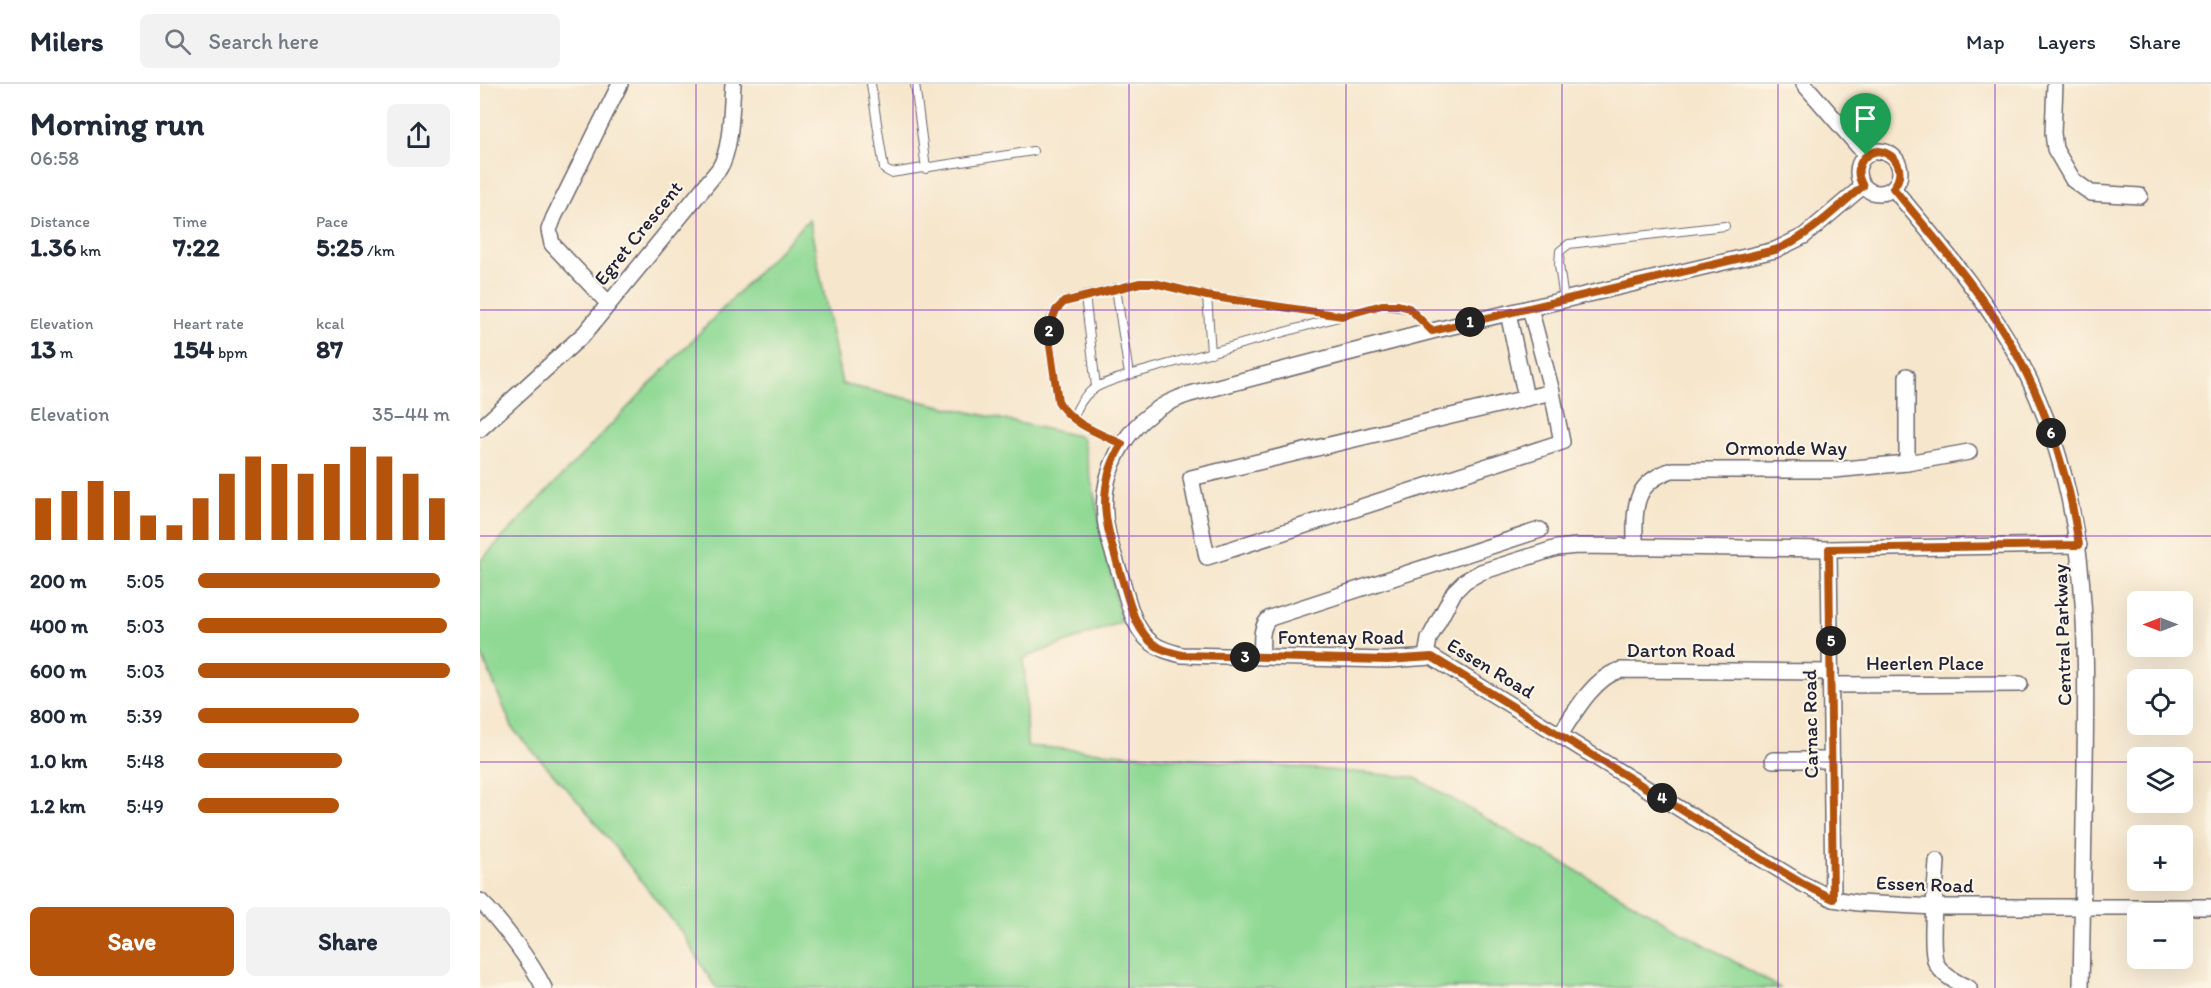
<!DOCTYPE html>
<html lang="en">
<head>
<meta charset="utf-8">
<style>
	body { margin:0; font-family:Itim,sans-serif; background:#f2f2f3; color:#1f2937; height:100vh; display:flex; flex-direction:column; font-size:22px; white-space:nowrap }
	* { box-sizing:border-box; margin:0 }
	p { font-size:20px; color:#747a83 }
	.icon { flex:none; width:33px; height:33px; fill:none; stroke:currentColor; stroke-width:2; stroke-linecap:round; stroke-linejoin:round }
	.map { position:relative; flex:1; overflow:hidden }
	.sheet { display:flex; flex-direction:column; background:#fff; width:480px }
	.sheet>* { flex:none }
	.needle { width:39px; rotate:270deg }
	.buttons { position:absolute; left:1647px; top:507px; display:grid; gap:12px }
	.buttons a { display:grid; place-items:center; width:66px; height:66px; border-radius:9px; background:#fff; box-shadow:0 6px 24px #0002; font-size:30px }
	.pin { position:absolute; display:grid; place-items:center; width:51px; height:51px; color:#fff; margin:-62px -26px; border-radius:50% 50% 50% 0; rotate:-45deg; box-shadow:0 0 6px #0007 }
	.pin .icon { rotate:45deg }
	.km { position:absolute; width:30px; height:30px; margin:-15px; border-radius:50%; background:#222; color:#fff; font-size:16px; line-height:30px; text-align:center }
	.round { display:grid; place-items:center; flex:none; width:63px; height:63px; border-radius:9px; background:#f2f2f3 }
	.summary { display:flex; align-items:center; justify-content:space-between; height:102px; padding:0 30px }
	h1 { font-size:33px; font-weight:800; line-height:45px }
	.metrics { display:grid; grid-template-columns:repeat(3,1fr); gap:9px; height:102px; padding:6px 30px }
	.metrics div { display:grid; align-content:center }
	.metrics b { font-size:26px; font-weight:800 }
	.metrics small { font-size:16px; font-weight:400 }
	.metrics p { font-size:16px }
	.chart { height:168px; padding:12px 30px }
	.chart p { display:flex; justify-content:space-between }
	.chart svg { width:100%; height:108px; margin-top:6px; stroke:#b45309; stroke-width:6 }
	.action { display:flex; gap:12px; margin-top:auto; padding:12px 30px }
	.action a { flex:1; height:69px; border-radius:9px; background:#b45309; color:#fff; font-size:24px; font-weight:800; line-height:69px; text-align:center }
	.action a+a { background:#f2f2f3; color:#1f2937 }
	ul { padding:0 30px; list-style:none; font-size:20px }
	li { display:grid; grid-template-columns:96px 72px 1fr; align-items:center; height:45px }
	li i { height:15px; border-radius:8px; background:#b45309 }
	header { display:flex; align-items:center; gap:36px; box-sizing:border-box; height:84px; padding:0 30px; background:#fff; border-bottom:2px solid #e0e1e3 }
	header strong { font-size:28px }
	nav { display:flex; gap:33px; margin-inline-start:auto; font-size:21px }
	.search { width:420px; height:54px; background:#f2f2f3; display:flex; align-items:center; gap:15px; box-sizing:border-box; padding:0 21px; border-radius:9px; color:#747a83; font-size:22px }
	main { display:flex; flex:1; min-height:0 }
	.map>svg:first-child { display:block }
	.green { fill:#90d994; stroke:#597e68; stroke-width:1.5 }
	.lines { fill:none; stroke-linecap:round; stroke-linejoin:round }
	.service-casing { stroke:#6c676e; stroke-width:10 }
	.minor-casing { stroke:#6c676e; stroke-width:18 }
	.service { stroke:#fff; stroke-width:8 }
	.minor { stroke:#fff; stroke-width:15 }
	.route-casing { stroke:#fff; stroke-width:12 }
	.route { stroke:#b45309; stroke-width:8 }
	.grid { fill:none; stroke:#7b2cbf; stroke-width:1.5; stroke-opacity:0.55 }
	.labels { text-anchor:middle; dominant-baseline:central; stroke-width:4.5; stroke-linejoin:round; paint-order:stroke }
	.street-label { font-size:20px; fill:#22223b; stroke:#fcf5e5 }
</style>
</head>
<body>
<header>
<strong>Milers</strong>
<div class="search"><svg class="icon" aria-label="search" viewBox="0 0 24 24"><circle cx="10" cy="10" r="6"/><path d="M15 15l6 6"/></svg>Search here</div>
<nav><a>Map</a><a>Layers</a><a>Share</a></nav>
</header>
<main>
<section class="sheet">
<div class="summary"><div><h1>Morning run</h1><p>06:58</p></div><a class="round"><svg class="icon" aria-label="share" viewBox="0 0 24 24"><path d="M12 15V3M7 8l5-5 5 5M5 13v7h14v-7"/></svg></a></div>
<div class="metrics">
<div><p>Distance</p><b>1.36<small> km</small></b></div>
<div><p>Time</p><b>7:22</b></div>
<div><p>Pace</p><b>5:25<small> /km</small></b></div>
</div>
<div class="metrics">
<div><p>Elevation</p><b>13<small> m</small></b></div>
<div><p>Heart rate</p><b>154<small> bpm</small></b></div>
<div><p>kcal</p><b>87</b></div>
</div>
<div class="chart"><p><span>Elevation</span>35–44 m</p>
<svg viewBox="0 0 160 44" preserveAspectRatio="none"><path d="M5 44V27M15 44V24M25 44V20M35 44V24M45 44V34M55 44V38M65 44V27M75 44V17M85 44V10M95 44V13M105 44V17M115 44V13M125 44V6M135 44V10M145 44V17M155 44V27"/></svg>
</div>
<ul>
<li><b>200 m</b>5:05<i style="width:96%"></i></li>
<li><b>400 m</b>5:03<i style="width:99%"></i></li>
<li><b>600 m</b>5:03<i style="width:100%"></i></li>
<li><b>800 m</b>5:39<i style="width:64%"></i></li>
<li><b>1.0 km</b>5:48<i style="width:57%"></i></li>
<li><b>1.2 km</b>5:49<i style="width:56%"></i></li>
</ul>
<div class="action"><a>Save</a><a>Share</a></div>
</section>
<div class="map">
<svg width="1731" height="904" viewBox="0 0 1731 904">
	<rect width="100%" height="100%" fill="#fcf5e5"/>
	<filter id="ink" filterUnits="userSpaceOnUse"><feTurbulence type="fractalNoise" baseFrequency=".0167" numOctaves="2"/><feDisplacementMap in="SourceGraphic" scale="12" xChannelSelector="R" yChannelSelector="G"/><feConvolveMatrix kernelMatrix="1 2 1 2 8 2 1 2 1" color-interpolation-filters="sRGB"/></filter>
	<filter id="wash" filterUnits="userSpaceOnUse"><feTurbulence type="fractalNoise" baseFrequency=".008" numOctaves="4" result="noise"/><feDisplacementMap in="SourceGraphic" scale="24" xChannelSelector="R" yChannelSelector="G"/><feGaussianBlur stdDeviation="1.35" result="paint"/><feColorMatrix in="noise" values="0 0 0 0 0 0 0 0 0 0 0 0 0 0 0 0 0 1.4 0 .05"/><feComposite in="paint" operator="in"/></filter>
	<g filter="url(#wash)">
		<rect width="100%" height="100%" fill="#f6e6cc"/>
		<path class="green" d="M329 135 362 300 602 353 641 538 544 574 547 662 934 693 1300 904H236L203 850 103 723 33 645 0 567V477Z"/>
	</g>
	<g filter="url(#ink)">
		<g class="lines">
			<defs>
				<g id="service">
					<path d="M391 0 404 85 411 89 553 67"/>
					<path d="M435 0 446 85"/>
					<path d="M636 204 649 291"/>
					<path d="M605 212 616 302"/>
					<path d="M727 212 731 269"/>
					<path d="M1084 216 1079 181 1080 167 1089 160 1245 142"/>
					<path d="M593 335C604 303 619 301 649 291L902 221 929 224 952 247"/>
					<path d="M642 360C619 349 591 340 578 317L568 248 571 236 576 226 584 218 605 212 660 199H674L727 212 862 232"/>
				</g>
				<g id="minor">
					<path d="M1324 0 1386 71"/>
					<path d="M1575 0 1573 49 1575 65 1593 96 1611 109 1660 112"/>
					<circle cx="1399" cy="88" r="21"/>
					<path d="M1383 102 1324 152 1295 166 952 247 726 306C717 308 708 310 699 314 644 336 614 393 628 451 631 464 636 477 640 490 647 512 652 545 672 559 681 566 691 568 702 571L907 576 952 573 1321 799 1353 815 1378 819 1455 823H1731"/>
					<path d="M1413 104C1459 160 1507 215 1541 279 1609 409 1607 540 1605 682 1603 756 1602 830 1601 904"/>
					<path d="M128 219 72 160 69 146 74 133 140 0"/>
					<path d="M1050 224 1072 308 1082 358 727 473 711 394 1072 308"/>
					<path d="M1028 229 1046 314"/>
					<path d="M0 345 105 249 239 85C252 65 251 24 253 0"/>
					<path d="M1427 379 1489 368"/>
					<path d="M1155 463C1155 425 1151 400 1192 386H1354L1427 379V292"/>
					<path d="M1349 465 1353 815"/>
					<path d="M946 572 949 555 974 508 985 497 1001 488 1077 464 1097 462 1349 465 1599 461"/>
					<path d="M782 573C782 560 779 543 790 534L1060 446"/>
					<path d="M1351 601 1540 600"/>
					<path d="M1080 651C1094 629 1115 592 1141 586L1351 588"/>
					<path d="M1293 676H1352"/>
					<path d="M1457 777C1456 799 1449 863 1456 879 1462 891 1477 899 1489 904"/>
					<path d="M0 817C20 836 52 879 64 904"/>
				</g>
			</defs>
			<use href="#service" class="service-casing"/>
			<use href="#minor" class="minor-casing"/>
			<use href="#service" class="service"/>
			<use href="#minor" class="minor"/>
		</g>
	</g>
	<g class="lines" filter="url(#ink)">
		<defs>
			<path id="route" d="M1399 67C1418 71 1426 88 1413 104 1448 146 1484 188 1515 234 1547 282 1570 338 1585 393 1592 415 1595 438 1599 461L1349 465 1353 815 1321 799 952 573 907 576 702 571C691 568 677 565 669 556 654 540 649 518 643 498 628 448 612 409 642 360 619 349 591 340 578 317L568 248 576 226 584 218 660 199H674L727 212 862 232 902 221H918L929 224 952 247 1295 166C1329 153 1355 125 1383 102 1373 86 1381 69 1399 67Z"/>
		</defs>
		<use href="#route" class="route-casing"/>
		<use href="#route" class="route"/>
	</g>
	<path class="grid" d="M216 0V904M433 0V904M649 0V904M866 0V904M1082 0V904M1298 0V904M1515 0V904M0 226H1731M0 452H1731M0 678H1658M1702 678H1731"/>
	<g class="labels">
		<g class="street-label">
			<text transform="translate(158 149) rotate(-51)">Egret Crescent</text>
			<text x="1306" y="364">Ormonde Way</text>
			<text transform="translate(1582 551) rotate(-92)">Central Parkway</text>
			<text x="861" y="553">Fontenay Road</text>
			<text x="1201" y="566">Darton Road</text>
			<text x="1445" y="579">Heerlen Place</text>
			<text transform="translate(1011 584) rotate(31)">Essen Road</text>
			<text transform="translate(1330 640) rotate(-91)">Carnac Road</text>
			<text transform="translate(1445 800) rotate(2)">Essen Road</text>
		</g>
	</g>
</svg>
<div class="buttons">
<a><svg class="needle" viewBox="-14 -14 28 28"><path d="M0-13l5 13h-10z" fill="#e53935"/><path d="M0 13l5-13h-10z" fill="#747a83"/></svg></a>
<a><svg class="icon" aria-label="locate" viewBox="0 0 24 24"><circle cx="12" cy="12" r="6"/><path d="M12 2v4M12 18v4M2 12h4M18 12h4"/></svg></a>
<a><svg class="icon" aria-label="layers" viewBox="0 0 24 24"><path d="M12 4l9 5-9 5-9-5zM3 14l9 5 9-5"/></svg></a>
<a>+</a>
<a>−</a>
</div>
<div class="pin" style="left:1386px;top:71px;background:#1e9e55"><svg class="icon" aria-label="arrive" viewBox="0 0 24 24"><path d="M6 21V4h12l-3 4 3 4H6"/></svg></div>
<b class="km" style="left:990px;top:238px">1</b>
<b class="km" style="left:569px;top:247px">2</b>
<b class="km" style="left:765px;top:573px">3</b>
<b class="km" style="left:1182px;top:714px">4</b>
<b class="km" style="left:1351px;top:557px">5</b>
<b class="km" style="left:1571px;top:349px">6</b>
</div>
</main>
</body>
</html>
